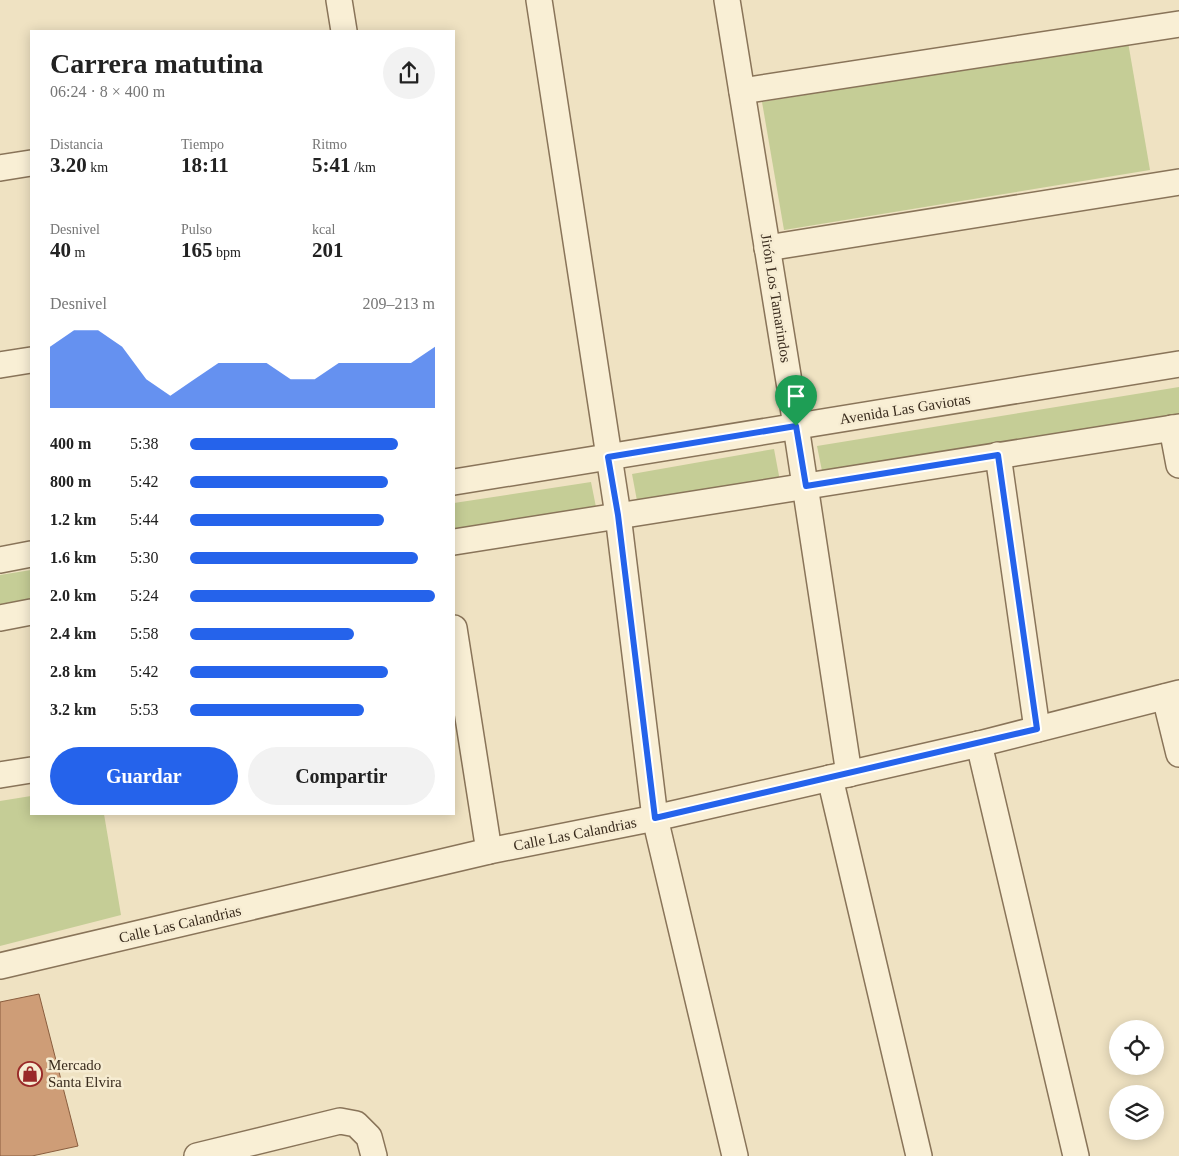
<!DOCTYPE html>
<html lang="es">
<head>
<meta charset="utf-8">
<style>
	body { margin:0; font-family:Georgia,serif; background:#f2f2f2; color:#222; height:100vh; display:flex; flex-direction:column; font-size:19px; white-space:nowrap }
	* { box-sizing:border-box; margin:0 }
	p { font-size:16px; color:#767676 }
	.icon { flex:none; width:28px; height:28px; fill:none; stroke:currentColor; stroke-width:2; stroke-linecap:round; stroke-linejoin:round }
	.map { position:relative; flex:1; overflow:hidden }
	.drawer { position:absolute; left:30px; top:30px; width:425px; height:785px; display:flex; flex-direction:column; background:#fff; border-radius:0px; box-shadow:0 2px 12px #0003 }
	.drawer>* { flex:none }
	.fabs { position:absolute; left:1109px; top:1020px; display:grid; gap:10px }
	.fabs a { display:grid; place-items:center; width:55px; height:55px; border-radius:50%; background:#fff; box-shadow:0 2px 12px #0003; font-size:25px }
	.pin { position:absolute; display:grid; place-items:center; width:42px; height:42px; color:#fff; margin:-51px -21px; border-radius:50% 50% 50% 0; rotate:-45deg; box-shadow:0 0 5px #0007 }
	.pin .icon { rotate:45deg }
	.round { display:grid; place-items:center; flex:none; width:52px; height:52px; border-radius:26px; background:#f2f2f2 }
	.head { display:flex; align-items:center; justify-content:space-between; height:85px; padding:0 20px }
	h1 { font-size:28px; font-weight:700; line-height:38px }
	.metrics { display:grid; grid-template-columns:repeat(3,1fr); gap:8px; height:85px; padding:5px 20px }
	.metrics div { display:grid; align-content:center }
	.metrics b { font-size:21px; font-weight:700 }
	.metrics small { font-size:14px; font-weight:400 }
	.metrics p { font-size:14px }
	.chart { height:140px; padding:10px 20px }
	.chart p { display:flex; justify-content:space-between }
	.chart svg { width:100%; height:90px; margin-top:5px; fill:#2563eb; opacity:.7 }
	.cta { display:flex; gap:10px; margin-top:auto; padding:10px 20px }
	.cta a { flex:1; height:58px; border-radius:30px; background:#2563eb; color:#fff; font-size:20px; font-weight:700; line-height:58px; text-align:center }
	.cta a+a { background:#f2f2f2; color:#222 }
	ul { padding:0 20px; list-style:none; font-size:16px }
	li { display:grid; grid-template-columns:80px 60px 1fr; align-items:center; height:38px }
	li i { height:12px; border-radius:6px; background:#2563eb }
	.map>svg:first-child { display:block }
	.green { fill:#c5cd96 }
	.building { fill:#ce9d77; stroke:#895d3e }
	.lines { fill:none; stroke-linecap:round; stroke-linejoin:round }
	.street-casing { stroke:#897459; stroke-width:28 }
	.street { stroke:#f9efd5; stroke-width:25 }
	.route-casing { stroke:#fff; stroke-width:10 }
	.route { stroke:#2563eb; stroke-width:6 }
	.labels { text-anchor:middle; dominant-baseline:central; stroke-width:5; stroke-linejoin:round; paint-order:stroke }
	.street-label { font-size:15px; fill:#392b1d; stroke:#f6ecd2 }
	.poi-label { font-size:15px; fill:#392b1d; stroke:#f6ecd2; text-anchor:start }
</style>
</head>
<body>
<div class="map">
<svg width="1179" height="1156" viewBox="0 0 1179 1156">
	<rect width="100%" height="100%" fill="#efe2c2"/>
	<g class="green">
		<path d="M1128 42 1150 170 784 230 762 102Z"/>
		<path d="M1179 387V420L823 476 817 446Z"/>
		<path d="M774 449 780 481 638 506 632 474Z"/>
		<path d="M591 482 597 512 454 535V503Z"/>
		<path d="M31 570V603L0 608V575Z"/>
		<path d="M31 796V814H104L121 915 0 946V801Z"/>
	</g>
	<path class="building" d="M39 994 78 1146 32 1156H0V1002Z"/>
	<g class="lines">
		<defs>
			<g id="street">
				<path d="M339 0 344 31"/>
				<path d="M539 0 618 515 655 818 735 1156"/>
				<path d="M727 0 792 400 849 774"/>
				<path d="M742 91 1179 24"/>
				<path d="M0 168 31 163"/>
				<path d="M767 248 1179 182"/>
				<path d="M0 365 31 360"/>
				<path d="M1172 428 1179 465"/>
				<path d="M998 455 1037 729"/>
				<path d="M454 482 1179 364"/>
				<path d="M454 542 1179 427"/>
				<path d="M0 560 31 554"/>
				<path d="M0 618 31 612"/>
				<path d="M454 628 489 851"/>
				<path d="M1165 697 1179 754"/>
				<path d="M979 744 1076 1156"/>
				<path d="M0 775 31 770"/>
				<path d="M830 778 919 1156"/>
				<path d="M0 966 489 851 655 818 979 744 1179 693"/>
				<path d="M197 1156 340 1121 356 1124 369 1137 374 1156"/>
			</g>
		</defs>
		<use href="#street" class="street-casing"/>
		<use href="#street" class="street"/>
	</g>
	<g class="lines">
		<defs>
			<path id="route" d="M796 426 806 486 998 455 1037 729 655 818 618 515 608 457Z"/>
		</defs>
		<use href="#route" class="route-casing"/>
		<use href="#route" class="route"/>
	</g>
	<defs>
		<symbol id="shop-ring" viewBox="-11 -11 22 22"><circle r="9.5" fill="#f6ecd2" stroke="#992928" stroke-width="1.5"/><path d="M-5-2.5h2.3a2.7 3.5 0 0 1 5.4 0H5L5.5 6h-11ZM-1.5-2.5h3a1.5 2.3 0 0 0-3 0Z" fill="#992928"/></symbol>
	</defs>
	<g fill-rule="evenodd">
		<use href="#shop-ring" x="16" y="1060" width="28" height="28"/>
	</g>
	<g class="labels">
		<g class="street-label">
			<text transform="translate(776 298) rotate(81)">Jirón Los Tamarindos</text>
			<text transform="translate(905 409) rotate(-9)">Avenida Las Gaviotas</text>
			<text transform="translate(575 834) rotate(-11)">Calle Las Calandrias</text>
			<text transform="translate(180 924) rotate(-13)">Calle Las Calandrias</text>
		</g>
		<g class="poi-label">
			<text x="48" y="1065">Mercado<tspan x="48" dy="17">Santa Elvira</tspan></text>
		</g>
	</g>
</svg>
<div class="fabs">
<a><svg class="icon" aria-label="locate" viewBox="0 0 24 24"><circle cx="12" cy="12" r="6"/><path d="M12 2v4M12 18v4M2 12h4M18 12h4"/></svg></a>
<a><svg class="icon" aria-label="layers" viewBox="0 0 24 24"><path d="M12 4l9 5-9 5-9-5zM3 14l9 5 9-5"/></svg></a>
</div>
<div class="pin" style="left:796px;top:426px;background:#1e9e55"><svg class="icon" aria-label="arrive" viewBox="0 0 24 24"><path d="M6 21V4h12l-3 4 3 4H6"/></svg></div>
<section class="drawer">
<div class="head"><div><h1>Carrera matutina</h1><p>06:24 · 8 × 400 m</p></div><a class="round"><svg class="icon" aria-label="share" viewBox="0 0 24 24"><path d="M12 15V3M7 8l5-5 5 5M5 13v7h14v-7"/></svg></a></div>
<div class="metrics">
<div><p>Distancia</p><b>3.20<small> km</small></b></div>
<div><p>Tiempo</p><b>18:11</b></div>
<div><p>Ritmo</p><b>5:41<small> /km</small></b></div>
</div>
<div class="metrics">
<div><p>Desnivel</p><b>40<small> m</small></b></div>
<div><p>Pulso</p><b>165<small> bpm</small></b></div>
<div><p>kcal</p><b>201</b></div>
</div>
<div class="chart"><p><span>Desnivel</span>209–213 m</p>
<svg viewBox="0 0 160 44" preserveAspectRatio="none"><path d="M0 44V14L10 6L20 6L30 14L40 30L50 38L60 30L70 22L80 22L90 22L100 30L110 30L120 22L130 22L140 22L150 22L160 14V44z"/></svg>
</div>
<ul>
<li><b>400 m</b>5:38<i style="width:85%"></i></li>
<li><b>800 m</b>5:42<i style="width:81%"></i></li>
<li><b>1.2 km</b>5:44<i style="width:79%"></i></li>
<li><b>1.6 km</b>5:30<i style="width:93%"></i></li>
<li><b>2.0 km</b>5:24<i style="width:100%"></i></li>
<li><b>2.4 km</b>5:58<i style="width:67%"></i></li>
<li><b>2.8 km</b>5:42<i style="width:81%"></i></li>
<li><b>3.2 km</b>5:53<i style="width:71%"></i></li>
</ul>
<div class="cta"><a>Guardar</a><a>Compartir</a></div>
</section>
</div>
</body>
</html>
